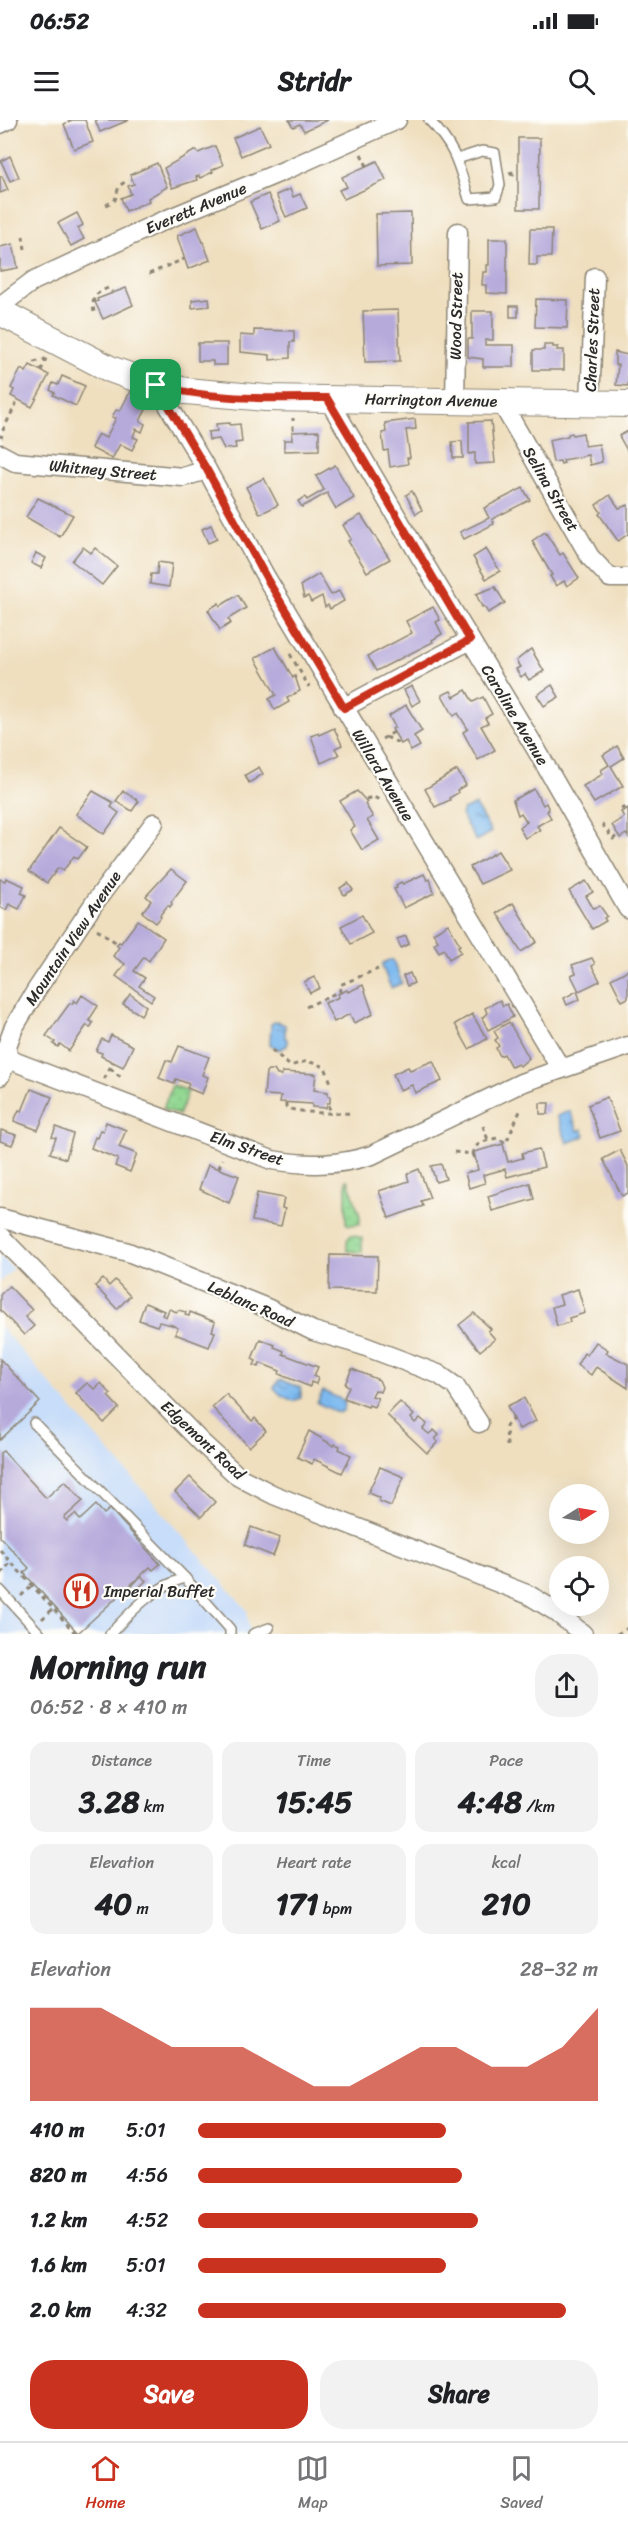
<!DOCTYPE html>
<html lang="en">
<head>
<meta charset="utf-8">
<style>
	body { margin:0; font-family:Sriracha,sans-serif; background:#f2f2f2; color:#202124; height:100vh; display:flex; flex-direction:column; font-size:22px; white-space:nowrap }
	* { box-sizing:border-box; margin:0 }
	p { font-size:20px; color:#757577 }
	.icon { flex:none; width:33px; height:33px; fill:none; stroke:currentColor; stroke-width:2; stroke-linecap:round; stroke-linejoin:round }
	.map { position:relative; height:1514px; overflow:hidden }
	.side { display:flex; flex-direction:column; background:#fff; flex:1 }
	.side>* { flex:none }
	.needle { width:39px; rotate:79deg }
	.controls { position:absolute; left:549px; top:1364px; display:grid; gap:12px }
	.controls a { display:grid; place-items:center; width:60px; height:60px; border-radius:50%; background:#fff; box-shadow:0 6px 24px #0002; font-size:30px }
	.pin { position:absolute; display:grid; place-items:center; width:51px; height:51px; color:#fff; margin:-26px; border-radius:12px; box-shadow:0 3px 9px #0006 }
	.round { display:grid; place-items:center; flex:none; width:63px; height:63px; border-radius:24px; background:#f2f2f2 }
	.summary { display:flex; align-items:center; justify-content:space-between; height:102px; padding:0 30px }
	h1 { font-size:33px; font-weight:800; line-height:45px }
	.figures { display:grid; grid-template-columns:repeat(3,1fr); gap:9px; height:102px; padding:6px 30px }
	.figures div { display:grid; align-content:center; border-radius:15px; background:#f2f2f2; text-align:center }
	.figures b { font-size:30px; font-weight:800 }
	.figures small { font-size:16px; font-weight:400 }
	.figures p { font-size:16px }
	.chart { height:168px; padding:12px 30px }
	.chart p { display:flex; justify-content:space-between }
	.chart svg { width:100%; height:108px; margin-top:6px; fill:#c8321e; opacity:.7 }
	.action { display:flex; gap:12px; margin-top:auto; padding:12px 30px }
	.action a { flex:1; height:69px; border-radius:24px; background:#c8321e; color:#fff; font-size:24px; font-weight:800; line-height:69px; text-align:center }
	.action a+a { background:#f2f2f2; color:#202124 }
	ul { padding:0 30px; list-style:none; font-size:20px }
	li { display:grid; grid-template-columns:96px 72px 1fr; align-items:center; height:45px }
	li i { height:15px; border-radius:8px; background:#c8321e }
	.status { display:flex; justify-content:space-between; align-items:center; height:42px; padding:0 30px; background:#fff; direction:ltr }
	.status svg { height:16px; fill:currentColor }
	header { display:flex; justify-content:space-between; align-items:center; height:78px; padding:0 30px; background:#fff; font-size:27px; font-weight:800 }
	.dock { display:flex; justify-content:space-around; align-items:center; height:84px; border-top:2px solid #e0e0e0; background:#fff; font-size:16px; color:#757577 }
	.dock a { display:grid; justify-items:center; gap:3px }
	.dock .selected { color:#c8321e }
	.map>svg:first-child { display:block }
	.built { fill:#c8ddf9 }
	.grass { fill:url(#grass-dots); stroke:#5e805e; stroke-width:1.5 }
	.water { fill:url(#water-ripples); stroke:#54728d; stroke-width:1.5 }
	.building { fill:#b6aadb }
	.lines { fill:none; stroke-linecap:round; stroke-linejoin:round }
	.service-casing { stroke:#8d8575; stroke-width:12 }
	.minor-casing { stroke:#8d8575; stroke-width:21 }
	.secondary-casing { stroke:#8d8575; stroke-width:28 }
	.path { stroke:#8d8575; stroke-width:3; stroke-dasharray:4.5 4.5; stroke-linecap:butt }
	.service { stroke:#fff; stroke-width:9 }
	.minor { stroke:#fff; stroke-width:18 }
	.secondary { stroke:#fff; stroke-width:26 }
	.route-casing { stroke:#fff; stroke-width:12 }
	.route { stroke:#c8321e; stroke-width:8 }
	.labels { text-anchor:middle; dominant-baseline:central; stroke-width:4.5; stroke-linejoin:round; paint-order:stroke }
	.street-label { font-size:16px; fill:#2b2b2b; stroke:#fdfcf7 }
	.poi-label { font-size:16px; fill:#2b2b2b; stroke:#fdfcf7; text-anchor:start }
</style>
</head>
<body>
<div class="status"><b>06:52</b><svg viewBox="0 0 49 12"><path d="M0 12V9h3v3zM5 12V6h3v6zM10 12V3h3v9zM15 12V0h3v12zM26 1h20v11H26zM47 4h2v5h-2z"/></svg></div>
<header><svg class="icon" aria-label="menu" viewBox="0 0 24 24"><path d="M4 6h16M4 12h16M4 18h16"/></svg>Stridr<svg class="icon" aria-label="search" viewBox="0 0 24 24"><circle cx="10" cy="10" r="6"/><path d="M15 15l6 6"/></svg></header>
<div class="map">
<svg width="628" height="1514" viewBox="0 0 628 1514">
	<defs>
		<pattern id="grass-dots" width="8" height="8" patternUnits="userSpaceOnUse" patternTransform="scale(1.5)"><rect width="8" height="8" fill="#90d690"/><path d="M2 2h.1M6 6h.1" fill="none" stroke="#7cb87c" stroke-width="1.8" stroke-linecap="round"/></pattern>
		<pattern id="water-ripples" width="26" height="14" patternUnits="userSpaceOnUse" patternTransform="scale(1.5)"><rect width="26" height="14" fill="#7db9ef"/><path d="M2 4q2-2 4 0t4 0M15 11q2-2 4 0t4 0" fill="none" stroke="#6797c2"/></pattern>
	</defs>
	<rect width="100%" height="100%" fill="#fdfcf7"/>
	<filter id="ink" filterUnits="userSpaceOnUse"><feTurbulence type="fractalNoise" baseFrequency=".0167" numOctaves="2"/><feDisplacementMap in="SourceGraphic" scale="12" xChannelSelector="R" yChannelSelector="G"/><feConvolveMatrix kernelMatrix="1 2 1 2 8 2 1 2 1" color-interpolation-filters="sRGB"/></filter>
	<filter id="wash" filterUnits="userSpaceOnUse"><feTurbulence type="fractalNoise" baseFrequency=".008" numOctaves="4" result="noise"/><feDisplacementMap in="SourceGraphic" scale="24" xChannelSelector="R" yChannelSelector="G"/><feGaussianBlur stdDeviation="1.35" result="paint"/><feColorMatrix in="noise" values="0 0 0 0 0 0 0 0 0 0 0 0 0 0 0 0 0 1.4 0 .05"/><feComposite in="paint" operator="in"/></filter>
	<g filter="url(#wash)">
		<rect width="100%" height="100%" fill="#efdfbf"/>
		<g class="built">
			<path d="M0 1135 13 1149 0 1162Z"/>
			<path d="M0 1206 247 1490 250 1514H0Z"/>
		</g>
		<g class="grass">
			<path d="M172 965 188 971 179 995 163 989Z"/>
			<path d="M346 1060H348L360 1096V1104L349 1105 346 1103Z"/>
			<path d="M351 1115 362 1118V1132L347 1131V1120Z"/>
		</g>
		<g class="water">
			<path d="M475 685 491 712 476 721 461 695 463 690Z"/>
			<path d="M389 840H393L402 863 391 868 382 846 383 843Z"/>
			<path d="M276 901 285 905V918L287 919V926L279 930 270 924 271 904Z"/>
			<path d="M570 991 578 1011 582 1009 585 1016 567 1023 557 996Z"/>
			<path d="M281 1260 301 1268V1278L293 1281 281 1275 274 1268 277 1262Z"/>
			<path d="M323 1271 345 1281 344 1290 339 1293 317 1283Z"/>
		</g>
		<g id="blocks">
			<g class="building">
				<path d="M72 0H85L93 22 74 29 64 4Z"/>
				<path d="M95 0H129L100 12Z"/>
				<path d="M289 0H328L304 11 300 4 293 7Z"/>
				<path d="M260 6 269 24 241 36 233 18Z"/>
				<path d="M518 18H540L539 89H518Z"/>
				<path d="M215 26 223 45 212 50 213 52 200 58 199 56 196 57 197 60 172 68 164 48 196 30 198 33Z"/>
				<path d="M10 36 19 57 10 61 1 41Z"/>
				<path d="M377 41 386 60 344 79 339 70 347 67 342 57Z"/>
				<path d="M157 43 167 67 148 78 149 81 126 91 121 78 131 74 128 66 134 64 130 55Z"/>
				<path d="M2 56 8 70 0 73V57Z"/>
				<path d="M290 69 293 77 300 74 307 88 286 97 276 75Z"/>
				<path d="M268 74 280 101 262 109 250 82Z"/>
				<path d="M77 93 83 105 78 108 84 119 71 126 58 103Z"/>
				<path d="M411 93 412 145 377 146 376 94Z"/>
				<path d="M197 107 210 140 188 149 177 116Z"/>
				<path d="M530 109H552L551 137H537V145H529Z"/>
				<path d="M489 119H507V174L486 173V165H482L483 152H487V145H489Z"/>
				<path d="M13 124 18 148 0 151V127Z"/>
				<path d="M126 168 133 185 103 199 95 182 98 181 97 179Z"/>
				<path d="M209 178 210 186 192 188V180Z"/>
				<path d="M536 179 568 180 567 208 535 207Z"/>
				<rect x="510" y="186" width="8" height="11"/>
				<path d="M398 190 400 241 365 242 363 191Z"/>
				<path d="M472 191H493V220H485V225H514V247H483V239L468 237V219H472Z"/>
				<path d="M254 210 294 211V222H290V238L270 240V235L240 232V215L254 216Z"/>
				<path d="M198 223H227V245H213V241H198Z"/>
				<path d="M544 225H553V227H558L557 230H564V250H533V230H544Z"/>
				<path d="M615 232 628 235V266L616 265 618 245H615Z"/>
				<path d="M30 245 49 255 32 287 11 276 14 270 11 268 21 249 26 252Z"/>
				<path d="M62 256 85 266 76 286 53 275 55 273 50 270 53 263 58 265Z"/>
				<path d="M130 272 150 282 140 301 145 304 142 312 136 309 133 317 138 319 132 330 120 324 112 339 91 328 98 314 106 318 116 298 112 297 116 290 120 291Z"/>
				<path d="M415 299 416 309 406 310 410 338H407L408 344 390 347 388 330 384 331 382 313 386 312 385 303Z"/>
				<path d="M491 301 495 343 475 344V333L469 334V302Z"/>
				<path d="M230 303V305L240 304 242 322 235 323 236 328 224 329 219 319 209 320 208 312 217 311 216 304Z"/>
				<path d="M319 311V330L284 331V320H292V312Z"/>
				<path d="M628 311V332L619 316Z"/>
				<path d="M572 313 573 315 583 313 585 326 599 324 602 342 590 345 588 335 563 340 564 343 561 344 560 341 553 342 549 320 568 316V314Z"/>
				<path d="M462 321 463 338H453L452 322Z"/>
				<path d="M335 345 354 378 336 389 327 373 302 387 298 381 305 377 307 380 324 370 316 356Z"/>
				<path d="M264 358 278 385 260 394 246 367Z"/>
				<path d="M523 368 530 380 492 399 494 404 464 419 460 412 489 398 484 388Z"/>
				<path d="M412 371 422 390 416 394 406 375Z"/>
				<path d="M610 375 619 388 628 385V414L618 421 599 394 601 392 596 385Z"/>
				<path d="M38 378 73 395 60 417 26 397Z"/>
				<path d="M361 395 390 439 367 452 348 421 351 419 343 405Z"/>
				<path d="M211 405 217 419 208 423 202 409Z"/>
				<path d="M545 412 560 435 563 433 579 458 567 466 564 461 556 466 550 456 552 455 532 421Z"/>
				<path d="M83 427 91 433 95 428 117 446 102 465 72 441Z"/>
				<path d="M486 429 500 451 486 459 473 437Z"/>
				<path d="M36 433 46 438 41 448 31 443Z"/>
				<path d="M158 442 172 444 169 467 150 464 151 454H157Z"/>
				<path d="M319 454 331 475 339 471 344 481 330 489 328 485 325 487 322 476 311 482 308 476 304 478 301 465Z"/>
				<path d="M495 467 505 483 488 493 484 486 482 487 476 474Z"/>
				<path d="M238 475 246 488 228 499 231 503 220 510 208 490 219 483 220 486Z"/>
				<path d="M433 487 440 500 436 502 442 514 432 520 433 522 376 551 368 536 412 513 406 501Z"/>
				<path d="M275 527 293 558 295 556 300 571 287 578 289 582 275 590 269 579 276 575 255 538Z"/>
				<path d="M531 529 544 551 529 560 525 554 521 557 516 549 520 547 516 541Z"/>
				<path d="M552 565 559 577 544 586 537 575Z"/>
				<path d="M412 566 420 581 412 586 404 570Z"/>
				<path d="M466 570 473 582 483 577 492 594 485 598 488 603 481 606 495 630 478 640 463 612 468 609 458 593 454 596 442 575 451 571 454 577Z"/>
				<path d="M406 585 422 611 414 616 420 626 411 631 406 621 401 624 392 609 395 607 389 596Z"/>
				<path d="M334 608 342 625 335 628 339 635 321 643 311 616 318 613 319 615Z"/>
				<path d="M617 626 624 638 611 646 623 666 594 683 583 666 603 654 601 650 609 645 603 635Z"/>
				<path d="M259 647 263 654 249 663 245 655Z"/>
				<path d="M457 650 466 665 457 670 458 673 449 678 450 680 435 687 425 669Z"/>
				<path d="M534 669 543 685 546 683 549 690 547 691 551 698 537 706 540 710 525 718 519 707 527 702 521 693 518 695 513 680Z"/>
				<path d="M93 671 114 683 111 687 119 693 104 714 76 694Z"/>
				<path d="M123 671 139 681 132 691 116 681Z"/>
				<path d="M357 671 367 682 365 684 373 697 367 700 379 720 362 730 350 710 355 707 340 681Z"/>
				<path d="M628 688V717L626 714 620 718 612 705 624 697 621 692Z"/>
				<path d="M59 708 87 727 78 739 74 736 63 751 58 748 47 763 29 751Z"/>
				<path d="M498 731 510 750 480 764 470 747Z"/>
				<path d="M171 749 187 761 171 782 172 784 170 787 168 785 160 795 161 797 156 803 142 792 151 781 146 776Z"/>
				<path d="M424 754 427 760 430 759 434 773 404 788 394 769 397 768 396 765 401 762 403 764Z"/>
				<path d="M6 758 24 766 21 773 26 775 19 789 9 784 6 790 0 787V759L5 761Z"/>
				<path d="M586 761 593 772 586 776 593 788 600 786 607 796 604 798 606 801 592 809 569 771Z"/>
				<path d="M348 763 353 770 344 775 340 768Z"/>
				<path d="M513 783 537 822 521 832 497 793Z"/>
				<path d="M362 795 372 813 351 824 341 806Z"/>
				<path d="M138 800 164 818 149 841 144 837 134 851 145 858 139 866 154 876 151 881 116 856 125 844 113 836 119 827 116 825 119 822 121 823Z"/>
				<path d="M448 804 460 825 458 826 461 832 449 839 444 829 439 832 434 824 438 821 433 813Z"/>
				<path d="M406 816 409 824 401 828 397 819Z"/>
				<path d="M592 838 595 844 592 846 600 861 579 871 571 855 576 853 572 845Z"/>
				<path d="M628 850V878L622 881 611 859Z"/>
				<path d="M410 853 414 863 407 866 403 856Z"/>
				<path d="M314 857 320 868 310 873 304 862Z"/>
				<path d="M363 865 373 894 354 903 350 894 334 902 325 883 339 877 338 874 347 870 348 872Z"/>
				<path d="M577 871 580 879 567 885 564 878Z"/>
				<path d="M130 874 146 886 141 895 123 884Z"/>
				<path d="M82 875 98 886 89 900 93 903 90 908 87 905 69 931 60 924 58 927 53 924 55 922 46 916 70 883 72 884 74 880 77 883Z"/>
				<path d="M500 880 503 886 507 884 513 897 488 910 482 898 487 893 485 888Z"/>
				<path d="M472 894 487 919 469 929 455 904Z"/>
				<path d="M509 902 529 938 520 946 518 944 511 947 504 934 500 936 496 928 499 926 495 920 498 918 494 911Z"/>
				<path d="M111 915 133 926 123 947 101 936 102 933 96 931 102 919 108 922Z"/>
				<path d="M179 926 209 937 202 955 208 957 202 974 187 968 189 964 176 959 174 964 159 958 166 940 172 942Z"/>
				<path d="M433 941 442 961 415 973 412 965 400 970 393 954 408 947 410 950Z"/>
				<path d="M268 950H274L277 955H282V952L316 954 314 970 328 972V976H330V983H327L326 988 312 987V984L280 982 281 976 264 975 266 952Z"/>
				<path d="M31 969 52 977 38 1010 14 1001 19 990 22 991Z"/>
				<path d="M607 977 620 1011 600 1018 588 985Z"/>
				<path d="M540 983H549L548 994H540Z"/>
				<path d="M106 1002 126 1010 119 1027 137 1034 130 1052 115 1046 118 1039 91 1028 95 1017 97 1018 100 1010 103 1011Z"/>
				<path d="M56 1007 73 1014 66 1039 50 1033 56 1018 52 1017Z"/>
				<path d="M1 1010 16 1015 12 1025 0 1021Z"/>
				<path d="M503 1024 508 1042 523 1038 522 1033 539 1029 544 1047 507 1057 505 1049 483 1055 485 1063 469 1068 465 1053 478 1050 474 1032Z"/>
				<path d="M620 1030 628 1046V1073L622 1076 603 1039Z"/>
				<path d="M441 1044 446 1059 436 1062 431 1046Z"/>
				<path d="M208 1045 239 1056 229 1083 199 1069Z"/>
				<path d="M419 1049 430 1078 421 1081 423 1086 389 1098 379 1071 409 1061 407 1054Z"/>
				<path d="M530 1063 534 1079 492 1091 488 1076Z"/>
				<path d="M257 1073 284 1078 282 1088 285 1089 281 1106 252 1101Z"/>
				<path d="M330 1135 378 1136 377 1171 329 1170Z"/>
				<path d="M103 1159 109 1166 115 1160 130 1176 117 1189 95 1166Z"/>
				<path d="M9 1166 32 1190 25 1197 34 1206 24 1215 0 1190V1175Z"/>
				<path d="M578 1169 585 1193 569 1198 570 1202 557 1206 552 1187 562 1184 559 1175Z"/>
				<path d="M145 1183 164 1191 162 1195 166 1197 169 1189 177 1192 178 1190 186 1192 185 1195 189 1196 190 1192 215 1202 212 1211 215 1212 209 1227 175 1214 178 1208 172 1205 159 1202 157 1206 139 1200Z"/>
				<path d="M474 1193 491 1209 488 1211 495 1219 480 1231 459 1205Z"/>
				<path d="M260 1219 275 1225 274 1227 284 1231 283 1234 318 1247 314 1256 318 1258 316 1264 311 1262 310 1267 279 1254 280 1251 260 1243 259 1247 254 1245 256 1241 252 1239Z"/>
				<path d="M596 1222 608 1230 606 1233 628 1244V1268L596 1247 591 1255 577 1245 584 1233 587 1235Z"/>
				<path d="M0 1239 40 1282 0 1320Z"/>
				<path d="M352 1249 379 1260 382 1267 380 1272 375 1270 372 1276 378 1278 374 1287 369 1285 368 1287 344 1278 349 1266 345 1264Z"/>
				<path d="M87 1263 95 1269 101 1263 111 1274 108 1276 119 1288 104 1303 76 1273Z"/>
				<path d="M226 1274 252 1301 255 1298 266 1311 249 1327 212 1287Z"/>
				<path d="M524 1278 536 1301 519 1309 507 1286Z"/>
				<path d="M400 1282 414 1295 411 1298 415 1303 420 1298 427 1304 423 1309 429 1314 434 1310 439 1315 435 1319 438 1322 427 1333 387 1295Z"/>
				<path d="M309 1311 334 1326 335 1324 340 1326 339 1329 351 1335 342 1353 314 1339 312 1344 297 1337Z"/>
				<path d="M3 1331 46 1378 65 1361 83 1381 64 1398 67 1401 75 1394 80 1400 96 1385 104 1394 110 1389 160 1444 153 1450 150 1447 78 1513 24 1453 29 1448 0 1417V1333Z"/>
				<path d="M380 1347 404 1357 391 1386 379 1381 380 1378 368 1373Z"/>
				<path d="M190 1357 215 1382 201 1397 175 1372Z"/>
				<path d="M251 1407 280 1418 273 1436 245 1425Z"/>
				<path d="M141 1456 146 1461 135 1471 131 1467Z"/>
			</g>
		</g>
	</g>
	<g filter="url(#ink)">
		<use href="#blocks" fill-opacity="0" stroke="#8d8575" stroke-width="1.5"/>
		<g class="lines">
			<defs>
				<g id="service">
					<path d="M429 0C456 28 458 43 469 79L496 77 500 65 495 33 482 31 457 39"/>
					<path d="M34 1303 185 1458"/>
					<path d="M0 1470 40 1514"/>
					<path d="M110 1514C132 1491 153 1467 185 1458L230 1509V1514"/>
					<path d="M253 1514 269 1508"/>
				</g>
				<g id="minor">
					<path d="M0 4 8 0"/>
					<path d="M0 186 33 161 158 103 288 49 397 0"/>
					<path d="M156 265 207 350 267 459 561 949"/>
					<path d="M327 277 421 438 536 629 628 789"/>
					<path d="M455 281 458 112"/>
					<path d="M501 282 590 437 610 458H628"/>
					<path d="M590 282 595 157"/>
					<path d="M0 334 15 342 183 357 207 350"/>
					<path d="M343 588 470 520"/>
					<path d="M0 936 272 1040C308 1046 337 1046 372 1035L521 963 628 926"/>
					<path d="M0 956 8 938 7 926 14 907 37 869 95 782 154 703"/>
					<path d="M0 1098 128 1132 267 1188 313 1211 361 1225 438 1254 455 1266 479 1303"/>
					<path d="M0 1116 203 1324 239 1357 274 1375 529 1475 555 1491 583 1514"/>
				</g>
				<path id="secondary" d="M0 192 110 249 146 262 186 271 266 278 628 284"/>
			</defs>
			<use href="#service" class="service-casing"/>
			<use href="#minor" class="minor-casing"/>
			<use href="#secondary" class="secondary-casing"/>
			<g class="path">
				<path d="M361 34 367 46"/>
				<path d="M509 53 518 51"/>
				<path d="M510 54 518 56"/>
				<path d="M106 85 115 80 119 66 128 60"/>
				<path d="M23 116 25 129"/>
				<path d="M149 154 184 139"/>
				<path d="M94 192C91 178 95 173 108 168L112 172"/>
				<path d="M34 242 46 239"/>
				<path d="M41 251 46 238"/>
				<path d="M293 310V298"/>
				<path d="M3 317 0 316 16 284 15 280"/>
				<path d="M290 534 309 567"/>
				<path d="M386 617 399 623"/>
				<path d="M382 619 394 612"/>
				<path d="M366 679 373 677 380 680"/>
				<path d="M621 689 628 686"/>
				<path d="M602 704 613 719 618 715"/>
				<path d="M97 809 118 824"/>
				<path d="M306 887 340 871V865L378 849"/>
				<path d="M272 930 290 946 307 941 325 947 331 963"/>
				<path d="M110 948 123 959"/>
				<path d="M104 959 113 942"/>
				<path d="M286 983V987C294 993 339 994 351 993"/>
				<path d="M329 985 330 994"/>
				<path d="M483 1006 488 1020"/>
				<path d="M454 1032 472 1034C475 1022 486 1021 497 1018L506 1023 520 991"/>
				<path d="M472 1034 477 1043"/>
				<path d="M219 1048 222 1039"/>
				<path d="M507 1326 506 1306 514 1298"/>
				<path d="M0 1430 76 1514"/>
				<path d="M1 1454 11 1442"/>
				<path d="M21 1476 32 1466"/>
				<path d="M42 1499 53 1489"/>
				<path d="M617 1514 628 1508"/>
			</g>
			<use href="#service" class="service"/>
			<use href="#minor" class="minor"/>
			<use href="#secondary" class="secondary"/>
		</g>
	</g>
	<g class="lines" filter="url(#ink)">
		<defs>
			<path id="route" d="M156 265C211 281 271 278 327 278L470 520 344 588 267 459 207 350Z"/>
		</defs>
		<use href="#route" class="route-casing"/>
		<use href="#route" class="route"/>
	</g>
	<defs>
		<symbol id="restaurant-ring" viewBox="-11 -11 22 22"><circle r="9.5" fill="#fdfcf7" stroke="#c8321e" stroke-width="1.5"/><path d="M-5-6h1v4h1v-4h1v4h1v-4h1v5L-1.5 .5V6h-2V.5L-5-1ZM5-6V6H3V1.5H1.5Q1.5-4 5-6Z" fill="#c8321e"/></symbol>
	</defs>
	<g fill-rule="evenodd">
		<use href="#restaurant-ring" x="62" y="1452" width="38" height="38"/>
	</g>
	<g class="labels">
		<g class="street-label">
			<text transform="translate(196 88) rotate(-23)">Everett Avenue</text>
			<text transform="translate(456 196) rotate(-89)">Wood Street</text>
			<text transform="translate(592 220) rotate(-88)">Charles Street</text>
			<text transform="translate(431 280) rotate(1)">Harrington Avenue</text>
			<text transform="translate(103 350) rotate(5)">Whitney Street</text>
			<text transform="translate(551 369) rotate(60)">Selina Street</text>
			<text transform="translate(515 595) rotate(59)">Caroline Avenue</text>
			<text transform="translate(383 655) rotate(59)">Willard Avenue</text>
			<text transform="translate(73 818) rotate(-56)">Mountain View Avenue</text>
			<text transform="translate(247 1028) rotate(19)">Elm Street</text>
			<text transform="translate(251 1184) rotate(24)">Leblanc Road</text>
			<text transform="translate(203 1320) rotate(43)">Edgemont Road</text>
		</g>
		<g class="poi-label">
			<text x="104" y="1471">Imperial Buffet</text>
		</g>
	</g>
</svg>
<div class="controls">
<a><svg class="needle" viewBox="-14 -14 28 28"><path d="M0-13l5 13h-10z" fill="#e53935"/><path d="M0 13l5-13h-10z" fill="#757577"/></svg></a>
<a><svg class="icon" aria-label="locate" viewBox="0 0 24 24"><circle cx="12" cy="12" r="6"/><path d="M12 2v4M12 18v4M2 12h4M18 12h4"/></svg></a>
</div>
<div class="pin" style="left:156px;top:265px;background:#1e9e55"><svg class="icon" aria-label="arrive" viewBox="0 0 24 24"><path d="M6 21V4h12l-3 4 3 4H6"/></svg></div>
</div>
<section class="side">
<div class="summary"><div><h1>Morning run</h1><p>06:52 · 8 × 410 m</p></div><a class="round"><svg class="icon" aria-label="share" viewBox="0 0 24 24"><path d="M12 15V3M7 8l5-5 5 5M5 13v7h14v-7"/></svg></a></div>
<div class="figures">
<div><p>Distance</p><b>3.28<small> km</small></b></div>
<div><p>Time</p><b>15:45</b></div>
<div><p>Pace</p><b>4:48<small> /km</small></b></div>
</div>
<div class="figures">
<div><p>Elevation</p><b>40<small> m</small></b></div>
<div><p>Heart rate</p><b>171<small> bpm</small></b></div>
<div><p>kcal</p><b>210</b></div>
</div>
<div class="chart"><p><span>Elevation</span>28–32 m</p>
<svg viewBox="0 0 160 44" preserveAspectRatio="none"><path d="M0 44V6L10 6L20 6L30 14L40 22L50 22L60 22L70 30L80 38L90 38L100 30L110 22L120 22L130 30L140 30L150 22L160 6V44z"/></svg>
</div>
<ul>
<li><b>410 m</b>5:01<i style="width:62%"></i></li>
<li><b>820 m</b>4:56<i style="width:66%"></i></li>
<li><b>1.2 km</b>4:52<i style="width:70%"></i></li>
<li><b>1.6 km</b>5:01<i style="width:62%"></i></li>
<li><b>2.0 km</b>4:32<i style="width:92%"></i></li>
</ul>
<div class="action"><a>Save</a><a>Share</a></div>
</section>
<nav class="dock">
<a class="selected"><svg class="icon" aria-label="home" viewBox="0 0 24 24"><path d="M3 11l9-7 9 7M6 9v11h12V9"/></svg>Home</a>
<a><svg class="icon" aria-label="map" viewBox="0 0 24 24"><path d="M3 6l6-2 6 2 6-2v14l-6 2-6-2-6 2zM9 4v14M15 6v14"/></svg>Map</a>
<a><svg class="icon" aria-label="saved" viewBox="0 0 24 24"><path d="M7 4h10v16l-5-4-5 4z"/></svg>Saved</a>
</nav>
</body>
</html>
